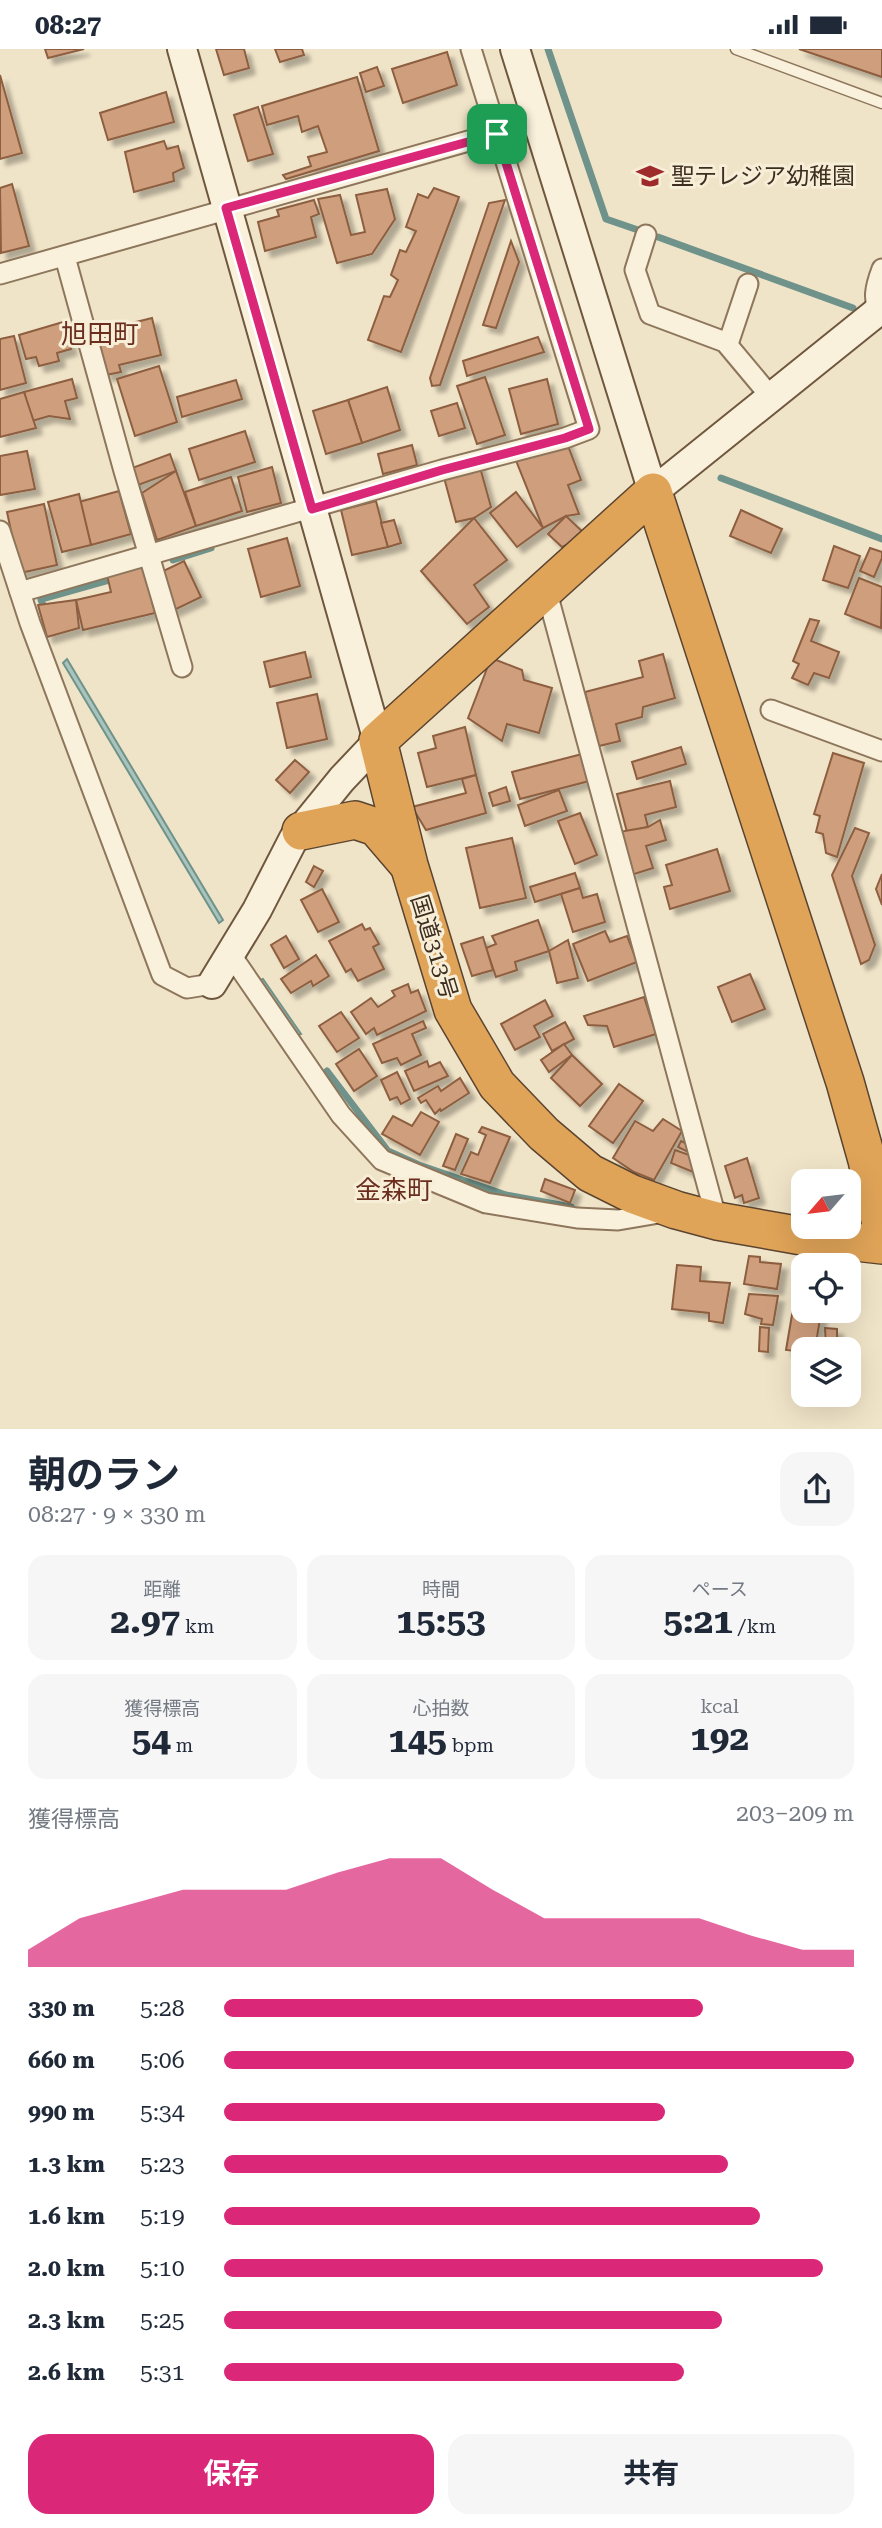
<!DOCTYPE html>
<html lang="ja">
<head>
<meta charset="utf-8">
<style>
	body { margin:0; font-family:"Roboto Serif","Noto Sans JP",serif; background:#f6f6f7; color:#1f2937; height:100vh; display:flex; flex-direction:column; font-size:26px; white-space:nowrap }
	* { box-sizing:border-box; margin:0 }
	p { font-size:23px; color:#747a83 }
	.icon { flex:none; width:38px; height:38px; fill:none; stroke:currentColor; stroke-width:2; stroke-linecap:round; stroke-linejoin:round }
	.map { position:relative; height:1380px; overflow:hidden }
	.details { display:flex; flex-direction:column; background:#fff; flex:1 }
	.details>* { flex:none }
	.needle { width:46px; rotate:242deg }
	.buttons { position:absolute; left:791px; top:1120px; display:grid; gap:14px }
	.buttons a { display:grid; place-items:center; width:70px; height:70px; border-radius:14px; background:#fff; box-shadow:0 7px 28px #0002; font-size:35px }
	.pin { position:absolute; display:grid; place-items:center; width:60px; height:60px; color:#fff; margin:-30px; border-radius:14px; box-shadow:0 4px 10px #0006 }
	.round { display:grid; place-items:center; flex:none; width:74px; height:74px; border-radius:21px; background:#f6f6f7 }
	.summary { display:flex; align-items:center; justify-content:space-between; height:119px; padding:0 28px }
	h1 { font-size:38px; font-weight:700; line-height:52px }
	.stats { display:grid; grid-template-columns:repeat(3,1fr); gap:10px; height:119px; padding:7px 28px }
	.stats div { display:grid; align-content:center; border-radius:18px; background:#f6f6f7; text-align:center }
	.stats b { font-size:35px; font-weight:700 }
	.stats small { font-size:19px; font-weight:400 }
	.stats p { font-size:19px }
	.chart { height:196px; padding:14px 28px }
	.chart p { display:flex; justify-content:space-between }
	.chart svg { width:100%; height:126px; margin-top:7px; fill:#db2777; opacity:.7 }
	.action { display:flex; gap:14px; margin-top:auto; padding:14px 28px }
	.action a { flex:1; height:80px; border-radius:21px; background:#db2777; color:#fff; font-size:28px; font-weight:700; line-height:80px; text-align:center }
	.action a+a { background:#f6f6f7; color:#1f2937 }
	ul { padding:0 28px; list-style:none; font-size:23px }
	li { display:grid; grid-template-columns:112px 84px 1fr; align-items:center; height:52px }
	li i { height:18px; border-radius:9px; background:#db2777 }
	.status { display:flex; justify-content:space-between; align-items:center; height:49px; padding:0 35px; background:#fff; direction:ltr }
	.status svg { height:19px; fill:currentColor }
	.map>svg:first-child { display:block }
	.water { fill:#a9c4bc; stroke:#6f938a; stroke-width:2 }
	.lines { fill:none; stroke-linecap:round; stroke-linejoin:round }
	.stream { stroke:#6f938a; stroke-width:7 }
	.building { fill:#cf9f7d; stroke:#8d5f41; stroke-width:2; filter:url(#shadow) }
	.lane-casing { stroke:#8d765c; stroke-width:13 }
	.street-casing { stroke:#8d765c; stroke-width:23 }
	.secondary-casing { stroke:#6f573f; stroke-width:32 }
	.highway-casing { stroke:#5b4430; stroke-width:40 }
	.lane { stroke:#faf1dc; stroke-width:10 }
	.street { stroke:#faf1dc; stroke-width:19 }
	.secondary { stroke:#faf1dc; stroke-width:28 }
	.highway { stroke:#e0a458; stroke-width:37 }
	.route-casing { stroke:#fff; stroke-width:14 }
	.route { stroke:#db2777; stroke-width:9 }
	.labels { text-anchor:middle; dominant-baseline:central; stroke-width:6; stroke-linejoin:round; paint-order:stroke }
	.poi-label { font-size:23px; fill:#3d2e20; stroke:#f7eed8; text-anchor:start }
	.street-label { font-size:23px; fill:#3d2e20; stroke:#f7eed8 }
	.quarter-label { font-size:26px; fill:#6b2e1e; stroke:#f7eed8 }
</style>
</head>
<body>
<div class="status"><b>08:27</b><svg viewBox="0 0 49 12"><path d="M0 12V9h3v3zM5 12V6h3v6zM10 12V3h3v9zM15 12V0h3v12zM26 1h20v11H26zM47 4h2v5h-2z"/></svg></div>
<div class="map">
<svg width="882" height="1380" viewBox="0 0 882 1380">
	<defs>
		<filter id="shadow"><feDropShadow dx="6" dy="6" stdDeviation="2" flood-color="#0004"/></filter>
	</defs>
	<rect width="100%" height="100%" fill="#f0e4c8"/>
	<g class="water">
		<path d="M67 610 223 871 219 874 63 614Z"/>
		<path d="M263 930 301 985 298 986 260 931Z"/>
	</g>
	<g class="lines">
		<g class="stream">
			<path d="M548 0 606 170 638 181"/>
			<path d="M658 188 853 259"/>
			<path d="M721 429 882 490"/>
			<path d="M173 511 211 499"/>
			<path d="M46 549 117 529"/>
			<path d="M41 551 46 563"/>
			<path d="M327 1022 388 1102 419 1116 506 1146 571 1158"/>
		</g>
	</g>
	<g class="building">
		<path d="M45 0H84L48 9Z"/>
		<path d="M216 0H244L249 19 224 26Z"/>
		<path d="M275 0H302L304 6 280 13Z"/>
		<path d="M799 0H882V28Z"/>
		<path d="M447 3 457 36 403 54 392 20Z"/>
		<path d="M377 18 384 37 366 43 360 24Z"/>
		<path d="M0 26 22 104 0 110Z"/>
		<path d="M357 28 379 102 286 130 283 126 311 117 308 108 327 103 318 77 302 83 298 67 267 76 262 57Z"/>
		<path d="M166 43 174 73 108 91 100 64Z"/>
		<path d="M258 58 273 105 248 112 234 66Z"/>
		<path d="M164 92 167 100 178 97 184 119 173 124 174 132 134 143 125 103Z"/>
		<path d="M12 135 29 197 1 204 0 139Z"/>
		<path d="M434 139 459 148 401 303 368 291 384 247 390 248 398 231 391 226 400 201 406 203 416 182 406 178 418 145 428 149Z"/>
		<path d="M387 140 395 170 372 205 337 214 318 150 340 146 351 186 365 183 356 146Z"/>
		<path d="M314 151 319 165 311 168 316 188 265 202 258 173 279 167 277 161Z"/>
		<path d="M505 151 440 336 432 337 430 329 489 154Z"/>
		<path d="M511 192 519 213 496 279 483 276Z"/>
		<path d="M152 269 161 306 119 316 121 323 106 326 97 290 113 286 112 279Z"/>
		<path d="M63 273 71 300 57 304 59 312 39 317 36 308 26 310 19 286Z"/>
		<path d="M14 287 26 334 0 341V290Z"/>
		<path d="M538 288 544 303 467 327 463 312Z"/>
		<path d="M159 317 177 373 135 387 117 330Z"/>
		<path d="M485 328 505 386 477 395 457 337Z"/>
		<path d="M72 330 77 349 65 352 70 370 49 367 32 372 24 343Z"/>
		<path d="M547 330 558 375 521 385 509 340Z"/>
		<path d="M236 331 242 350 182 368 177 348Z"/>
		<path d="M387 338 400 381 362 394 348 351Z"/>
		<path d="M24 343 36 379 0 388V350Z"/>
		<path d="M348 351 362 394 326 405 313 362Z"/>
		<path d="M457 354 465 379 439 387 431 362Z"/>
		<path d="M245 382 255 413 199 431 189 400Z"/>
		<path d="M565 389 581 431 568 436 579 465 566 467 543 479 515 409Z"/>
		<path d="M412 396 417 416 383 425 378 405Z"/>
		<path d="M27 402 35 440 0 446V407Z"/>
		<path d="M170 405 176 422 130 439 124 422Z"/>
		<path d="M478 411 491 458 474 469 456 473 442 421Z"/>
		<path d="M272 418 281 454 247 463 238 428Z"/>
		<path d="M176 422 196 477 157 491 142 444Z"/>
		<path d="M231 428 242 462 196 477 185 443Z"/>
		<path d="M119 442 131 485 91 496 79 453Z"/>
		<path d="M516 443 543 479 517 498 490 464Z"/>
		<path d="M79 445 91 496 62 503 48 453Z"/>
		<path d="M376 452 388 498 352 506 341 461Z"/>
		<path d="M44 455 57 516 20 524 7 463Z"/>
		<path d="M741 461 782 480 771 504 730 487Z"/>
		<path d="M566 467 587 487 562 498 548 485Z"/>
		<path d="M474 469 507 511 474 536 489 558 467 575 421 522Z"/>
		<path d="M394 471 401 494 388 498 381 474Z"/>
		<path d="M287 489 300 537 261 548 248 500Z"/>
		<path d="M834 497 860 507 848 539 823 531Z"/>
		<path d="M870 499 882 503V509L874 528 860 522Z"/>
		<path d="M184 512 201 548 172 562 155 526Z"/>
		<path d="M143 517 155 564 83 581 76 551 111 543 107 526Z"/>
		<path d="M859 529 882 538 881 579 845 565Z"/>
		<path d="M76 551 79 579 47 588 38 556Z"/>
		<path d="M810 570 819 572 811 592 839 603 829 629 814 624 808 636 792 629 799 615 793 612Z"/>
		<path d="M305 603 311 628 270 638 264 613Z"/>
		<path d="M663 605 675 649 643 658 642 668 616 675 620 692 599 697 585 643 643 628 639 612Z"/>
		<path d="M491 609 522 621 524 631 552 639 539 684 507 675 502 692 468 669Z"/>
		<path d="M317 645 327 690 287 699 277 654Z"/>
		<path d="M465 678 476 726 427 738 418 704 436 699 433 687Z"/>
		<path d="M681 698 686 715 637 730 632 713Z"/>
		<path d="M590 703 597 730 520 750 512 723Z"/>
		<path d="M833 704 864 714 837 808 826 804 823 785 816 783 820 767 814 765Z"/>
		<path d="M295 711 309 723 290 744 276 731Z"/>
		<path d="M476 726 486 764 426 781 412 758 466 744 462 730Z"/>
		<path d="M670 732 676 758 645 766 648 778 627 783 617 745Z"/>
		<path d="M506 738 510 752 493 757 489 744Z"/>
		<path d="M559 741 567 762 525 777 518 756Z"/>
		<path d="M580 764 597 806 575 815 558 772Z"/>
		<path d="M660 771 666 791 646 797 653 819 631 826 619 783 648 778Z"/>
		<path d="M855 779 869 784 852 827 875 896 869 911 861 915 832 826Z"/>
		<path d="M512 789 526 849 480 859 466 799Z"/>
		<path d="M717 800 730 842 670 860 664 838 672 836 666 816Z"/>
		<path d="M314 817 323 822 314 838 306 833Z"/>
		<path d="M575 824 580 839 535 853 530 838Z"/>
		<path d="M882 825V856L876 840Z"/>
		<path d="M580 839 583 849 597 845 605 873 573 883 561 845Z"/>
		<path d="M322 840 339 873 318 883 301 851Z"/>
		<path d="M538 871 549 902 515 913 517 921 496 928 486 899 496 895 492 887Z"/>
		<path d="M362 875 365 881 370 879 379 895 373 898 384 920 358 932 351 920 346 923 329 892Z"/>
		<path d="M605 882 610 893 627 887 637 913 588 932 573 895Z"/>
		<path d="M286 887 299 910 284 919 271 896Z"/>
		<path d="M483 888 493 921 472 927 461 895Z"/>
		<path d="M568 891 578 929 557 934 549 902Z"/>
		<path d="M316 906 329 927 313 937 311 932 291 944 281 930Z"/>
		<path d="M750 925 765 960 732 973 718 938Z"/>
		<path d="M408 935 411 944 418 941 426 962 377 986 374 979 366 985 351 963 371 949 378 958 395 947 392 942Z"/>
		<path d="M644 948 656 985 614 998 607 977 588 976 584 967Z"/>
		<path d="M545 951 553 967 534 977 540 988 515 1001 501 975Z"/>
		<path d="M341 963 359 989 337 1003 319 977Z"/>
		<path d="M423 972 426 979 412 985 421 1006 401 1016 397 1009 382 1014 373 995Z"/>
		<path d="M565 973 574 990 552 1002 543 985Z"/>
		<path d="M564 995 572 1006 549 1023 541 1011Z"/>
		<path d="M359 1000 377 1027 354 1042 336 1015Z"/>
		<path d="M572 1006 602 1035 580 1057 551 1029Z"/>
		<path d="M427 1012 429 1018 440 1013 448 1027 414 1042 405 1022Z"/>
		<path d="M397 1023 410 1050 401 1055 397 1048 390 1051 381 1031Z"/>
		<path d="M460 1029 469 1044 441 1062 440 1060 435 1065 426 1051 421 1054 418 1049 438 1037 441 1042Z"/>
		<path d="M619 1035 643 1052 613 1094 589 1077Z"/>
		<path d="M421 1063 439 1073 420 1106 382 1085 393 1067 412 1077Z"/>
		<path d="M663 1070 682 1082 654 1131 634 1123 613 1109 635 1072 653 1082Z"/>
		<path d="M482 1078 510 1088 490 1134 461 1125 471 1103 478 1106 486 1086 479 1083Z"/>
		<path d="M456 1085 468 1090 455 1121 443 1117Z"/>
		<path d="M681 1092 691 1097 688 1103 678 1098Z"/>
		<path d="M675 1101 692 1107 698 1125 671 1114Z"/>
		<path d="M747 1109 759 1149 744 1154 742 1146 735 1149 725 1117Z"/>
		<path d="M545 1130 575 1141 570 1154 541 1142Z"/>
		<path d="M749 1207 760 1208V1213L781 1215 777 1240 744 1235Z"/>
		<path d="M677 1216 701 1218 700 1232 730 1234 723 1274 709 1272V1264L672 1260Z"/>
		<path d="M749 1245 778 1247 773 1276 761 1275 762 1270 745 1265Z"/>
		<path d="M793 1260 821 1264 815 1300H803V1303L786 1301Z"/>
		<path d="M760 1278 769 1279 768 1303 759 1302Z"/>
		<path d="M825 1279 837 1280V1300H826Z"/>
	</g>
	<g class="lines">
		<defs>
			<path id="lane" d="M736 0 882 54"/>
			<g id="street">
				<path d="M646 186 635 221 650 265 725 293 771 348"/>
				<path d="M65 208 124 422 182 618"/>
				<path d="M882 220C876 236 871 252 882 266"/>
				<path d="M0 225 539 72"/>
				<path d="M728 295 748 235"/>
				<path d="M0 482 30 574 162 926 187 939 212 935"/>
				<path d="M546 540 717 1172"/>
				<path d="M20 543 442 421 565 389 589 380 471 0"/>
				<path d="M771 661 882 702"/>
				<path d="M231 906 341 1066 382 1111 486 1154 577 1169 618 1171 665 1163"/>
			</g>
			<g id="secondary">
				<path d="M182 0 378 692 342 730 294 789 257 861 212 935"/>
				<path d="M515 0 653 443 882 259"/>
			</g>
			<g id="highway">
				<path d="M301 782 355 771 376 778 406 813"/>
				<path d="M882 1180 867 1111 845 1033 653 443 378 692 409 816 453 961 497 1036 544 1085 590 1124 632 1145 676 1161 717 1172 802 1187 882 1196"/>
			</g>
		</defs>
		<use href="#lane" class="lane-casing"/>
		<use href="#street" class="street-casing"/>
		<use href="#secondary" class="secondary-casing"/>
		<use href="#highway" class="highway-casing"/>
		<use href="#lane" class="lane"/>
		<use href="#street" class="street"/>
		<use href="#secondary" class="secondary"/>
		<use href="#highway" class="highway"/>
	</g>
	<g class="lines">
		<defs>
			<path id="route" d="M497 85 589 380 565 389 442 421 312 460 226 159Z"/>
		</defs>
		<use href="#route" class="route-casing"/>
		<use href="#route" class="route"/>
	</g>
	<defs>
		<symbol id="school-bare" viewBox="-9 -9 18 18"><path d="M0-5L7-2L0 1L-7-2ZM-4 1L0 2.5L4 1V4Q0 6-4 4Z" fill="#9e2a2b" stroke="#f7eed8" stroke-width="2.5" paint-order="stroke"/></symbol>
	</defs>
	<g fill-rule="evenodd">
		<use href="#school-bare" x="631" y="108" width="38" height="38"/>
	</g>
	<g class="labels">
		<g class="poi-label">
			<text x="671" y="127">聖テレジア幼稚園</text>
		</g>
		<g class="street-label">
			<text transform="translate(434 898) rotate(73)">国道313号</text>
		</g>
		<g class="quarter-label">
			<text x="100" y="285">旭田町</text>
			<text x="394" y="1141">金森町</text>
		</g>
	</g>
</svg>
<div class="buttons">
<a><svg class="needle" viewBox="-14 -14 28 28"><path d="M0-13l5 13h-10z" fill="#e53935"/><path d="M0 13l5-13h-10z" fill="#747a83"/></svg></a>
<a><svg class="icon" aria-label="locate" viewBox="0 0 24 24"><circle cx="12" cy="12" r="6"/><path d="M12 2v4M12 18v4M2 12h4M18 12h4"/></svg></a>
<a><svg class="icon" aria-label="layers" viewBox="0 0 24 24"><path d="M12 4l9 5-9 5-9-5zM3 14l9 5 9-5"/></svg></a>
</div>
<div class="pin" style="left:497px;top:85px;background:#1e9e55"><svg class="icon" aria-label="arrive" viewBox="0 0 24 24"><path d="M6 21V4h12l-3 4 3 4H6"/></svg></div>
</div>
<section class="details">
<div class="summary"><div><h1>朝のラン</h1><p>08:27 · 9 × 330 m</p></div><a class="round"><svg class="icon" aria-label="share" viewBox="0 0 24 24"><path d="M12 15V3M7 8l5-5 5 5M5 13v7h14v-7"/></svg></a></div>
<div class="stats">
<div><p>距離</p><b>2.97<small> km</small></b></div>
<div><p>時間</p><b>15:53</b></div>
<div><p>ペース</p><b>5:21<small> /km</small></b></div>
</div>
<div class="stats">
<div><p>獲得標高</p><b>54<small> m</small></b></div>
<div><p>心拍数</p><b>145<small> bpm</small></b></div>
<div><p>kcal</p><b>192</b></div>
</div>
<div class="chart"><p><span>獲得標高</span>203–209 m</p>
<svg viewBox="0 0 160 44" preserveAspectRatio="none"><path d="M0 44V38L10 27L20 22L30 17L40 17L50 17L60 11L70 6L80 6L90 17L100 27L110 27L120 27L130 27L140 33L150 38L160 38V44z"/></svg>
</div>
<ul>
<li><b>330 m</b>5:28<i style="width:76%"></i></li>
<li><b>660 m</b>5:06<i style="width:100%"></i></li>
<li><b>990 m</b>5:34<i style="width:70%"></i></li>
<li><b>1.3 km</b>5:23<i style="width:80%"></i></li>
<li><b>1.6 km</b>5:19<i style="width:85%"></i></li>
<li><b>2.0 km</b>5:10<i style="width:95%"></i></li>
<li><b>2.3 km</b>5:25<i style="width:79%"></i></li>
<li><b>2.6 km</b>5:31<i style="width:73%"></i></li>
</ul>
<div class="action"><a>保存</a><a>共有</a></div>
</section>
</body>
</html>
